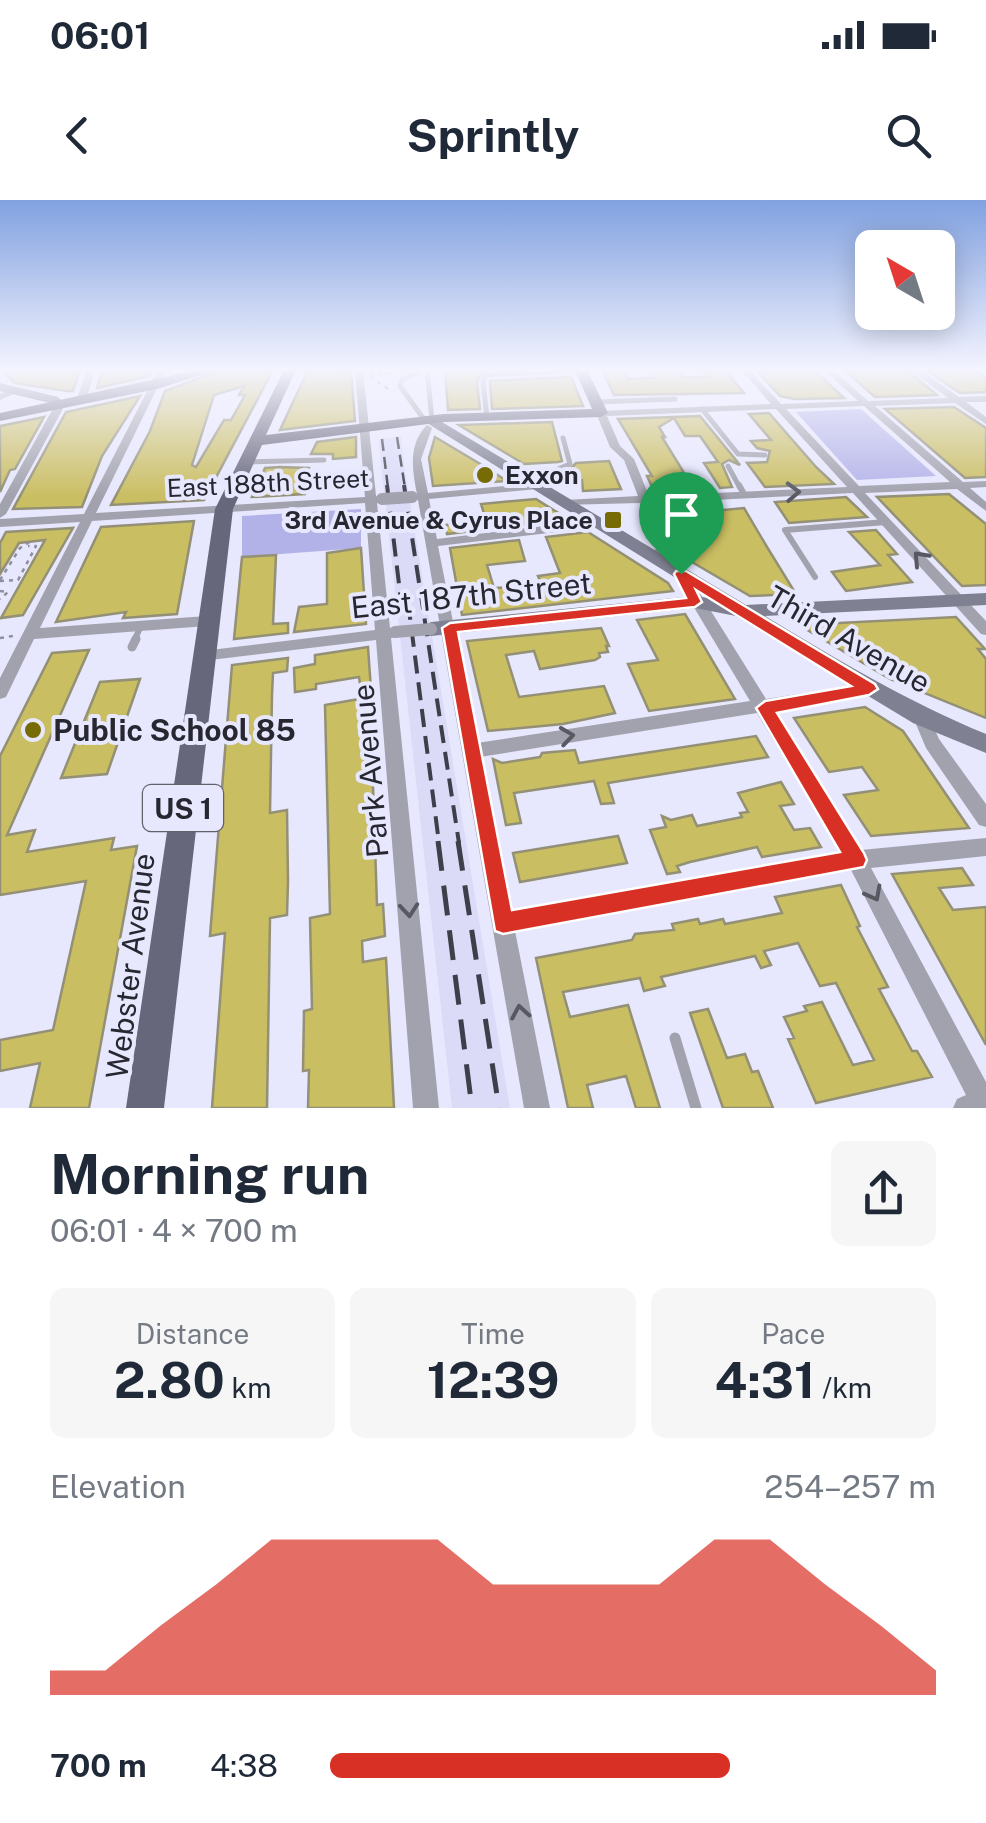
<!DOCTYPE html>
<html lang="en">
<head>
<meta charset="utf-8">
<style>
	body { margin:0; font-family:"Public Sans",sans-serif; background:#f6f6f7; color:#1f2937; height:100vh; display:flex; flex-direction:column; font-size:38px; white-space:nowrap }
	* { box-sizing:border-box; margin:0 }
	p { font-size:32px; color:#747a83 }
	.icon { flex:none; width:55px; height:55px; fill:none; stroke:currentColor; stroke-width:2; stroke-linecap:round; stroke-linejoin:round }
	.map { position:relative; height:908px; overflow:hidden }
	.panel { display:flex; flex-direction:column; background:#fff; flex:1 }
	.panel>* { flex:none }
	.needle { width:65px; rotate:321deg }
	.buttons { position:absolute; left:855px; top:30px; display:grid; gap:20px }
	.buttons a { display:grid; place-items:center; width:100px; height:100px; border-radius:15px; background:#fff; box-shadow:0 5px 25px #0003; font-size:50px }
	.pin { position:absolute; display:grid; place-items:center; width:85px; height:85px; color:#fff; margin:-102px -42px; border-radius:50% 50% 50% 0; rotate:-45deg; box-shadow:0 0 10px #0007 }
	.pin .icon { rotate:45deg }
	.round { display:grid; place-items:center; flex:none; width:105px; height:105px; border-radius:15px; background:#f6f6f7 }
	.overview { display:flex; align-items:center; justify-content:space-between; height:170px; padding:0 50px }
	h1 { font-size:55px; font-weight:700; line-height:75px }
	.figures { display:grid; grid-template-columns:repeat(3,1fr); gap:15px; height:170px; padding:10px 50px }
	.figures div { display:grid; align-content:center; border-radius:15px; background:#f6f6f7; text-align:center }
	.figures b { font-size:50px; font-weight:700 }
	.figures small { font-size:28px; font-weight:400 }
	.figures p { font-size:28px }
	.chart { height:280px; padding:20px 50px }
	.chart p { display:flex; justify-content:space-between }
	.chart svg { width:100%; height:180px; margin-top:10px; fill:#d93025; opacity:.7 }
	ul { padding:0 50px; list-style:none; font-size:32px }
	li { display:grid; grid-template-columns:160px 120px 1fr; align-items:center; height:75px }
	li i { height:25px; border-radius:12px; background:#d93025 }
	.status { display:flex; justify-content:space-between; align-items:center; height:70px; padding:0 50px; background:#fff; direction:ltr }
	.status svg { height:28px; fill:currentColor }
	header { display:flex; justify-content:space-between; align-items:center; height:130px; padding:0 50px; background:#fff; font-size:45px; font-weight:700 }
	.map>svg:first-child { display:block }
	.built { fill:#dbdbf8 }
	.green { fill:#b3b2e8 }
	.building { fill:#cabe62; stroke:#939075; stroke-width:2.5; fill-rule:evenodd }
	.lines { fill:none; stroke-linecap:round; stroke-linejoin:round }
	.path { stroke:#8e8e9f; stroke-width:2.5; stroke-dasharray:4 5; stroke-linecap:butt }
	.lane-far3 { stroke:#a2a2ae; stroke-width:5 }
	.lane-far2 { stroke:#a2a2ae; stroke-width:6 }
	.lane-far1 { stroke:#a2a2ae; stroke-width:9 }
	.lane { stroke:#a2a2ae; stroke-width:11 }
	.street { fill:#a2a2ae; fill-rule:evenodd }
	.secondary { fill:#7f8091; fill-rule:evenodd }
	.primary { fill:#67677c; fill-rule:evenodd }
	.rail-far2 { stroke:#3f3f4b; stroke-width:2.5; stroke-dasharray:12 6; stroke-linecap:butt }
	.rail-far1 { stroke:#3f3f4b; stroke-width:4; stroke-dasharray:18 9; stroke-linecap:butt }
	.rail { stroke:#3f3f4b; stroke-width:5; stroke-dasharray:30 15; stroke-linecap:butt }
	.street-bridge { stroke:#a2a2ae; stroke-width:12 }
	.oneway { stroke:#585863 }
	.route { fill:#d93025; stroke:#fff; stroke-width:2.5; fill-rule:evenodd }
	.poi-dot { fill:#766b04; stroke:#e7e7fe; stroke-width:4 }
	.labels { text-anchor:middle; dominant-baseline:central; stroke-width:8; stroke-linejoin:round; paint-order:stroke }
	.far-poi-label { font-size:25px; font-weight:bold; fill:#272731; stroke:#e7e7fe; text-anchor:start }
	.far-street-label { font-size:25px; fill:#272731; stroke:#e7e7fe }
	.shield { fill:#e7e7fe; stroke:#61616e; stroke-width:2.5 }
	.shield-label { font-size:28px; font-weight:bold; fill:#272731 }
	.street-label { font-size:30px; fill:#272731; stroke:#e7e7fe }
	.poi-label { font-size:30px; font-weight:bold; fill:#272731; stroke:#e7e7fe; text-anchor:start }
</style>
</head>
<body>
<div class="status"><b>06:01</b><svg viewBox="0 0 49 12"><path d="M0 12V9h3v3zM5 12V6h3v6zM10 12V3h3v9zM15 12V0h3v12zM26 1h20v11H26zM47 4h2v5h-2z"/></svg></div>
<header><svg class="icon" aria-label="back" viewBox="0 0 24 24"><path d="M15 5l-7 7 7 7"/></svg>Sprintly<svg class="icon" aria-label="search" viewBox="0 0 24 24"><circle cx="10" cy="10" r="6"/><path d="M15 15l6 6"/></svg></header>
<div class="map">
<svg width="986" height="908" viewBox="0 0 986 908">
	<rect width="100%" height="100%" fill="#e7e7fe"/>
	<path class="built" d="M401 237 405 272 510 908H452L379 245V239Z"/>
	<g class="green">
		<path d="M861 209 936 276 857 280 796 212Z"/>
		<path d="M361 309V348L242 357V316Z"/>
	</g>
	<g class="building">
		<path d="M2 170H80L73 191H67L15 183Z"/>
		<path d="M102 170H152L150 176 97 188Z"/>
		<path d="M221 170H273L204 300 111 305 150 231 165 191ZM244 186 239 195H245L231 220H224L196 267 192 265 214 195Z"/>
		<path d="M308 170 351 172 355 221 280 230Z"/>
		<path d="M445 170H483L477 182 480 209 448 210Z"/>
		<path d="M602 170H623L628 179 654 178 648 170H678L683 177H709L704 170H725L744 193 614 195Z"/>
		<path d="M756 170H814L844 198 795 199 780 196Z"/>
		<path d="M844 170H907L937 195 875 197Z"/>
		<path d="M926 170H974L986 178V192L960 193Z"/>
		<path d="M571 177 583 206 492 209 490 181Z"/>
		<path d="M140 196 102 256 82 307 13 309 66 212Z"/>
		<path d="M954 207 986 228V277L965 278 885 209Z"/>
		<path d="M769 213 816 267 834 284 765 287 747 263 767 262 770 251 757 248 751 241 771 240 749 214Z"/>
		<path d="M700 216 740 265 729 260 722 264 732 287 720 288 704 263 718 262 700 236H685L674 218 659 227 665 237H662L694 289 654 291 647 276H652L618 219Z"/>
		<path d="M44 217 15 269 10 270 0 292V226Z"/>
		<path d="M552 222 562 261 558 262 524 264 459 225Z"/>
		<path d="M356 237V257L333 259V254H311L317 242Z"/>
		<path d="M435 237 482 265 507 281 433 286 429 258Z"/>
		<path d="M609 261 621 289 583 291 582 280H571L568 271 576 263Z"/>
		<path d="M280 267 309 268 305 294 252 297 265 268Z"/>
		<path d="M949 294 986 324V385L962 386 877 297Z"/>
		<path d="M846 297 867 317 789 323 775 302Z"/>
		<path d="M536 299 568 319 447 334 445 325 487 323 481 304Z"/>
		<path d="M744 308 767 347 796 394 750 396 680 355 693 354 672 315Z"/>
		<path d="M194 321 177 414 123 418 126 412 56 422 101 327Z"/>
		<path d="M73 328 23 415 1 418 45 340 19 343 0 374V343L6 332Z"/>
		<path d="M876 330 897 354 888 355 912 382 846 391 832 372 880 365 849 332Z"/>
		<path d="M588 332 668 383 673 391 462 415 450 348 519 340 525 361 487 365 494 388 542 386 538 376 560 373 546 337Z"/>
		<path d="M361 348 366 424 294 432 299 407 327 404V353Z"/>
		<path d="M276 355 273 424 288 423V433L234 439 242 357Z"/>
		<path d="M685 414 735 499 649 511 628 464 658 460 637 420Z"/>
		<path d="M956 417 985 449H978L986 459V518L890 479 799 425Z"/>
		<path d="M601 428 609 446H606L608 452 599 453 600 457 595 460 540 469 534 451 506 455 519 497 604 486 615 513 563 524 488 531 467 441Z"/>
		<path d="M368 447 371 490 361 491 359 477 316 484V489L295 492 294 468 315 464V455Z"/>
		<path d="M89 450 7 635 35 630 27 652 114 638 111 650 137 646 89 908H30L40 863 0 871V840L53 830 86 681 0 695V556L52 453Z"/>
		<path d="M288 458 287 471 273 473 272 495 270 613 287 610 288 681 287 715 270 718 267 908H212L225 733 210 736 232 465Z"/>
		<path d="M140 479 107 574 61 578 100 482Z"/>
		<path d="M370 497 377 705 383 704 385 736 362 741 363 762 386 758 394 908H308L309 870 303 871 304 811 312 809 310 718 330 714 325 505Z"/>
		<path d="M865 507 903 531 969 628 871 636 844 595 878 590 862 567 829 572 794 518Z"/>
		<path d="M756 536 768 557 608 583 614 603 601 604 594 581 514 593 521 623 506 625 493 559 502 563 540 557 542 553 575 550 579 563Z"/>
		<path d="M781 582 794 604 780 606 794 630 810 628 821 647 762 657 757 647 690 662 677 666 680 672 667 674 650 630 666 627 662 616 671 620 692 615 697 626 742 617 740 613 748 612 738 593Z"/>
		<path d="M618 636 627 663 520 682 513 653Z"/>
		<path d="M962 668 973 685 939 688 953 710 986 707V845L892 674Z"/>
		<path d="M841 685 860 726 857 727 888 787 879 789 912 851H917L932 877 816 903 788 839 794 838 784 817 807 811 804 806 822 802 853 865 874 860 836 783 820 786 798 743 764 751 771 765 761 768 755 756 661 777 665 786 644 791 640 778 563 792 570 817 628 805 660 908H636L626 876 587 885 593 908H568L536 758 632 740 635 734 674 730 672 724 698 719 700 724 723 719 725 724 782 713 775 697Z"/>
		<path d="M708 809 727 858 745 854 752 872 758 871 773 908H723L690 813Z"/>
	</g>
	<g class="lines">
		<g class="path">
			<path d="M369 174 396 173"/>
			<path d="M370 176 392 192"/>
			<path d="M0 380 20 348 31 341"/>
			<path d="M0 381 18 380 36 346H28"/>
			<path d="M0 391 8 392 0 399"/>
			<path d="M0 438 13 436"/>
		</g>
		<g class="lane-far3">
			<path d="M423 170 402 180 400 186 423 218 432 220"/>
			<path d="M427 170 432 220"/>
			<path d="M597 202 675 199"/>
			<path d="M702 209 738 254 765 255"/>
			<path d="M487 217 483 182 486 175 581 170"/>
			<path d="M247 262 324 260"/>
			<path d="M728 266 740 288"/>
			<path d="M319 278 370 275"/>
			<path d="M538 286 552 282 558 269 570 264 563 238"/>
		</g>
		<g class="lane-far2">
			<path d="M739 285 744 294"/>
			<path d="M815 377 785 330 886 322"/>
			<path d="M134 441 140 428"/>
		</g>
		<path class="lane-far1" d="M132 447 136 439"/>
		<path class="lane" d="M675 838 696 908"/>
		<g class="street">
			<path d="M87 170H95L86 201 81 204 76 201Z"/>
			<path d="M158 170H166L96 313 365 297 355 170H363L376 296 386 299 377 303 390 428 397 429 399 433 397 437 391 438 439 908H413L376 440 202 461 194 456 202 451 375 430 365 303 92 321 40 428 207 416 214 421 207 426 34 439 6 497 0 499V478L80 322 0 327V319L84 314Z"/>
			<path d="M741 170H749L781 204 858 201 824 170H833L868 201 948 198 911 170H920L959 197 986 196V202H966L986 217V224L955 203 875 206 963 282 986 281V287L970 288 986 302V311L957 289 865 293 986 421V435L981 434 853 293 652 303 670 349 653 361 647 357 657 348 640 303 561 305 559 303 565 300 638 296 624 260 610 247 596 213 598 211 771 204ZM864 206 950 282 859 286 786 209ZM776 209 847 287 649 296 634 259 620 246 607 216Z"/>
			<path d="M11 189 14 190V194L0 200V194Z"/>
			<path d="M60 202 65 205 6 314 0 318V304L55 205Z"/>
			<path d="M427 225 432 228 421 259 428 293 538 283 544 286 538 289 429 299 437 339 600 319 606 323 600 327 438 346 477 543 750 501 674 374 681 370 686 371 766 499 869 483 875 485 877 489 875 493 869 495 773 510 861 650 986 638V656L871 668 986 882V908H953L957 899 966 895 851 670 515 731 550 908H524L418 300 410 297 417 294C412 269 408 244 427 225ZM757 513 841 653 511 711 480 557Z"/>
			<path d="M921 511 927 512 939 539 986 604V627L979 625 926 548 913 517 915 512Z"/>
		</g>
		<g class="secondary">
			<path d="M0 183 58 197 66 205 60 209 50 203 0 191Z"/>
			<path d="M432 216 746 405 986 393V405L765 416C838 460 908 502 986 534V553L913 523 736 416 695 408 431 436 424 434 421 429 431 422 695 396 708 398 427 223V217Z"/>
		</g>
		<g class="primary">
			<path d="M197 170H217L157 189 0 221V213Z"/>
			<path d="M284 170H296L266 235 444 214 592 209 575 170H587L608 213 601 217 444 222 262 245 233 309 164 908H126L215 309Z"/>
		</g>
		<g class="rail-far2">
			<path d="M397 237 405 288"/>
			<path d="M382 239 388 288"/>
		</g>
		<g class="rail-far1">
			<path d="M387 285 403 417"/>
			<path d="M404 285 459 643"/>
			<path d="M408 402 439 643"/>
		</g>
		<g class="rail">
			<path d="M438 641 472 908"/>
			<path d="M458 641 499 908"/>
		</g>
		<g class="street-bridge">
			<path d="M382 299 412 297"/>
			<path d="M395 432 431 429"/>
		</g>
	</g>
	<defs><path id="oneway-chevron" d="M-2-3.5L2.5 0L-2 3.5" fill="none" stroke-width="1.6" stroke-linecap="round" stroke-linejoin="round" transform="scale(2.5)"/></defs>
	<g class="oneway">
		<use href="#oneway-chevron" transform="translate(793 292) rotate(-2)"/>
		<use href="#oneway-chevron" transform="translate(920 358) rotate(-133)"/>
		<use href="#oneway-chevron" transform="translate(567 536) rotate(-8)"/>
		<use href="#oneway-chevron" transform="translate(874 694) rotate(62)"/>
		<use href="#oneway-chevron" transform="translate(409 710) rotate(85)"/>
		<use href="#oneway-chevron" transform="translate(520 812) rotate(-100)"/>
	</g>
	<linearGradient id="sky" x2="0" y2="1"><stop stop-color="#81a1e0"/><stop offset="0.57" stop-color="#f4f4ff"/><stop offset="1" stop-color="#f4f4ff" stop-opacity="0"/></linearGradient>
	<rect width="986" height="297" fill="url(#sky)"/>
	<path class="route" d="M676 371H686L875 484 878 489 869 495 777 513 864 653 867 660 864 667 503 734 495 731 442 428 450 423 686 398 674 374ZM696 390 851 486 765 501 756 508 840 652 512 710 458 432 695 407 702 402Z"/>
	<g class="poi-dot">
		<circle cx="485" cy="275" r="10"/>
		<rect x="603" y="310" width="20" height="20" rx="5"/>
		<circle cx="33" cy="530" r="10"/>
	</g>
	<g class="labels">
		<g class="far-poi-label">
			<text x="505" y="275">Exxon</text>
			<text x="593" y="320" text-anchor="end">3rd Avenue &amp; Cyrus Place</text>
		</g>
		<g class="far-street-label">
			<text transform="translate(268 283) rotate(-3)">East 188th Street</text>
		</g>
		<rect class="shield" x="143" y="585" width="80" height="46" rx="8"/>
		<g class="shield-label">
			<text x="183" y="608">US 1</text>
		</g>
		<g class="street-label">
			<text transform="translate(471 395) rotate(-6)">East 187th Street</text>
			<text transform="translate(849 439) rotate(30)">Third Avenue</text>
			<text transform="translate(370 571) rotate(-95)">Park Avenue</text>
			<text transform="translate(130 766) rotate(-83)">Webster Avenue</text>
		</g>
		<g class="poi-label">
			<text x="53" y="530">Public School 85</text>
		</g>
	</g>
</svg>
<div class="buttons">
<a><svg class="needle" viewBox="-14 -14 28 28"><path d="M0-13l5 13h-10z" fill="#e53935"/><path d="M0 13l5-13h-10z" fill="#747a83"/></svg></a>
</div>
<div class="pin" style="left:681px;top:374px;background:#1e9e55"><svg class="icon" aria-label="arrive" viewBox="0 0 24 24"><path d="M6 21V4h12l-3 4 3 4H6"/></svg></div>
</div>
<section class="panel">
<div class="overview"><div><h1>Morning run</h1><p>06:01 · 4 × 700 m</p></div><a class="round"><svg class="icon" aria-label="share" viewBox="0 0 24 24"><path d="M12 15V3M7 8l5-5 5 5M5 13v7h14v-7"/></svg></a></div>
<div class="figures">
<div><p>Distance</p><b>2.80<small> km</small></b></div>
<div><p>Time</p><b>12:39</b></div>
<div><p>Pace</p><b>4:31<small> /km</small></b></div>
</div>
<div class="chart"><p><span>Elevation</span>254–257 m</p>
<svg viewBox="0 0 160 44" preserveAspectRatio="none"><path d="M0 44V38L10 38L20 27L30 17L40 6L50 6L60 6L70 6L80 17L90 17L100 17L110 17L120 6L130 6L140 17L150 27L160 38V44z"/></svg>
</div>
<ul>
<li><b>700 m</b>4:38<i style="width:66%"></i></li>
</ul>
</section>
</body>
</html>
